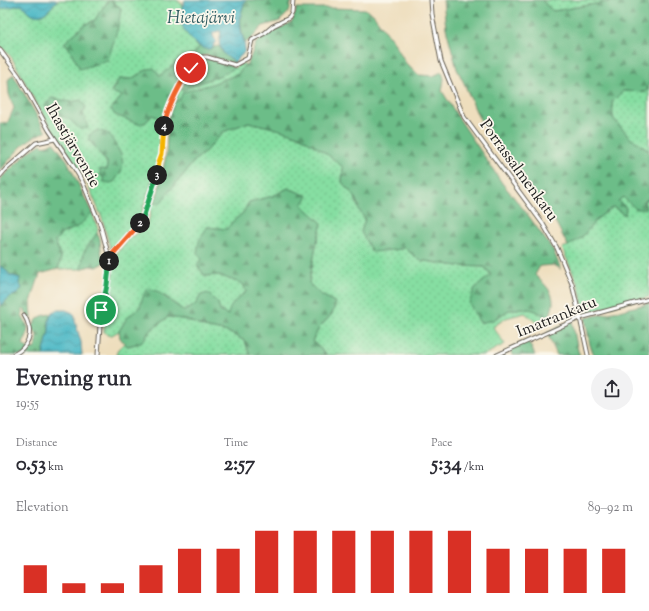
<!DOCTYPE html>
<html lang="en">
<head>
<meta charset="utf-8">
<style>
	body { margin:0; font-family:"Sorts Mill Goudy",serif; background:#f2f2f3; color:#2b2b33; height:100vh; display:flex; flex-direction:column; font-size:15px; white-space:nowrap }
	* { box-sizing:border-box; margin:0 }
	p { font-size:13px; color:#7c7c81 }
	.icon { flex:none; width:22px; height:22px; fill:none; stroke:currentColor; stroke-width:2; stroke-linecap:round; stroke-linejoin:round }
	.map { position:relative; height:355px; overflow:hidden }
	.side { display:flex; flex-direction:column; background:#fff; flex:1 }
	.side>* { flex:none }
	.pin { position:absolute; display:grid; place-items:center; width:34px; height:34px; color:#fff; margin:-17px; border:2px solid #fff; border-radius:50%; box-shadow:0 1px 4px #0007 }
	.km { position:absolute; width:20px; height:20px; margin:-10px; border-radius:50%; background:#222; color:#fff; font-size:11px; line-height:20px; text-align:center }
	.round { display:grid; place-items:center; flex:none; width:42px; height:42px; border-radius:21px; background:#f2f2f3 }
	.summary { display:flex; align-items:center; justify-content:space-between; height:68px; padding:0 16px }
	h1 { font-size:22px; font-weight:700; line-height:30px }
	.figures { display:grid; grid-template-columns:repeat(3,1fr); gap:6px; height:68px; padding:4px 16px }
	.figures div { display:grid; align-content:center }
	.figures b { font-size:20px; font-weight:700 }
	.figures small { font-size:11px; font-weight:400 }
	.figures p { font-size:11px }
	.chart { height:112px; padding:8px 16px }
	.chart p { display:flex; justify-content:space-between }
	.chart svg { width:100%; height:72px; margin-top:4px; stroke:#d93025; stroke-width:6 }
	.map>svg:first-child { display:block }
	.grass { fill:url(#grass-dots); stroke:#517d5f; fill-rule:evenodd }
	.forest { fill:url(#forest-firs); stroke:#446c52 }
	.water { fill:url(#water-waves); stroke:#336a70 }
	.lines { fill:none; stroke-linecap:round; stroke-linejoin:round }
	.minor-casing { stroke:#666054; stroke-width:5 }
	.minor { stroke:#fff; stroke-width:3 }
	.split-1-casing { stroke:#fff; stroke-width:8 }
	.split-2-casing { stroke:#fff; stroke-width:8 }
	.split-3-casing { stroke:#fff; stroke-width:8 }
	.split-4-casing { stroke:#fff; stroke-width:8 }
	.split-5-casing { stroke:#fff; stroke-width:8 }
	.split-6-casing { stroke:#fff; stroke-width:8 }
	.split-1 { stroke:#22a559; stroke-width:5 }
	.split-2 { stroke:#f0652b; stroke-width:5 }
	.split-3 { stroke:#22a559; stroke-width:5 }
	.split-4 { stroke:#f5b400; stroke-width:5 }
	.split-5 { stroke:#f0652b; stroke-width:5 }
	.split-6 { stroke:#f5b400; stroke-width:5 }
	.labels { text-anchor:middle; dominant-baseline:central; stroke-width:3.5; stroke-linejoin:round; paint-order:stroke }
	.street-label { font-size:16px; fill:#1c1c1c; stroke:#fbf7ec }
	.water-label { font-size:17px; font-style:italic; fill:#2e5a60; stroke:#fbf7ec }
</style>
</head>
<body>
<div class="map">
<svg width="649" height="355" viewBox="0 0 649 355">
	<defs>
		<pattern id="grass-dots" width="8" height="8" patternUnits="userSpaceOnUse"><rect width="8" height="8" fill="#86dea2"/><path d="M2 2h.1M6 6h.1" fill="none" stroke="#73be8b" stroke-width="1.8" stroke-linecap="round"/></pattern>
		<pattern id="forest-firs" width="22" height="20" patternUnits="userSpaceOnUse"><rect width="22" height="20" fill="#6cbd88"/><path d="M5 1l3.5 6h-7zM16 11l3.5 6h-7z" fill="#58996e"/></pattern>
		<pattern id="water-waves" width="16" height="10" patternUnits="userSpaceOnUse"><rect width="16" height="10" fill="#4ab7c5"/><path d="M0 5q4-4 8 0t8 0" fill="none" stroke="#3d949f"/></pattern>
	</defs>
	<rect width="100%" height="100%" fill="#fbf7ec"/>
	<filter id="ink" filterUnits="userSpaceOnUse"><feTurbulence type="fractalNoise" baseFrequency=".025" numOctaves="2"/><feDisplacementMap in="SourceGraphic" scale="8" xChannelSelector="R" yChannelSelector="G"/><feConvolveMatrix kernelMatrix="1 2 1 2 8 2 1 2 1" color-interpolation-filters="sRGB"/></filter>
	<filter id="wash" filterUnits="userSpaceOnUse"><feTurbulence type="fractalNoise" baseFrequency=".012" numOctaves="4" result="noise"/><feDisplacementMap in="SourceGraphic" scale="16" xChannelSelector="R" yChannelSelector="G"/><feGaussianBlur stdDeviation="0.9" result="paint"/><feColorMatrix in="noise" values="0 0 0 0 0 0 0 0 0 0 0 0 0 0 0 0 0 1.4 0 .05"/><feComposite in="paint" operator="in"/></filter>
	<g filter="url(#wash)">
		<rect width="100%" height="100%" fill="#eedebd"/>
		<g class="grass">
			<path d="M57 0H109L99 13 95 20 84 25 64 43 68 46 80 69 121 8 110 0H177L182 4V25L196 45 200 46 194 54 182 58 160 76 148 69 131 79H119L111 91 122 96 111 109 145 123 152 115 162 119 163 121 159 160 140 218 130 231 111 251 102 218 86 180 53 130 36 103 12 58 0 45V9L21 5C25 7 27 10 31 13 41 21 51 8 57 0ZM52 98 70 102 80 129 69 119ZM99 152 121 172 104 182 103 177V169L107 170V163Z"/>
			<path d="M544 0H621L553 11 543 2Z"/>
			<path d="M243 63 245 65 238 74 212 84 180 99 175 102 178 93 181 90 221 75Z"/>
			<path d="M649 84V151L641 144 631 139 613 118 612 102 623 91 646 92Z"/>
			<path d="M249 122C265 126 284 129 300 137 316 144 329 156 343 167L342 182 355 197 359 210 365 219 361 232 395 250 405 248 419 260 458 266 485 267 491 275 475 288 493 320 509 310 521 308 534 310 545 316 548 323 542 327 525 313 506 318 493 327 505 344 484 355H327L312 341 319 328 332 314 336 303 320 294 309 283 316 245 322 223 301 205 307 196 288 188 273 196 249 202 243 213 233 221 227 229 207 227 202 258 197 265 205 276 218 275 243 283 246 292 238 298 228 315 220 311 218 303 201 295 195 305 184 311 165 296 142 299 140 307 127 318 119 331 110 336 104 332 105 310 112 281 113 258 130 237 145 229 151 214 149 207 154 203H161L166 195 185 173 194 161 205 152 223 132Z"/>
			<path d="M623 197 644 201 649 198V297L584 313 579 287 562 248 568 246 581 238 598 218 613 207 625 215 618 201Z"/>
			<path d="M92 213 98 229 97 233 84 252 81 269H58L61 258 55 241 63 233 79 226Z"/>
			<path d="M168 317 187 320 204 327 228 332 245 341 250 355H116L118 349 124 343 127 346 141 343 152 329Z"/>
		</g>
		<g class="forest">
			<path d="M109 0 121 8 118 27 108 60 80 69 68 46 64 43 84 25 95 20 99 13Z"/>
			<path d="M246 0H292L289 12 280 21 263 26 252 38 245 43C240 27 238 16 246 0Z"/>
			<path d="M443 0H544L543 2 553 11 614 1 649 0V84L646 92 623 91 612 102 613 118 631 139 641 144 649 151V198L644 201 646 209H636L623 197 618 201 626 207 625 215 613 207 598 218 581 238 568 246 555 221 529 187 504 157 478 116 464 83 457 69 446 28Z"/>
			<path d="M297 8H331L365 9 373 14 395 44 407 65 419 75 433 76 442 72 444 79 442 91 458 117 502 183 525 211 553 250 561 269 554 265 540 266 535 275C543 283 554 291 553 304 552 310 549 317 548 323L545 316 534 310 521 308 509 310 493 320 480 323 469 303 475 288 491 275 485 267 458 266 419 260 405 248 395 250 372 252 361 232 365 219 359 210 355 197 342 182 343 167 323 151 299 136 277 129 249 122 223 132 205 152 194 161 185 173 166 195 161 203H154L158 192 166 156 168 119 174 103 180 99 183 92 212 84 238 74 245 65 249 61 256 43 265 35 292 22Z"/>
			<path d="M200 46C207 50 211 47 219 46 221 49 223 54 226 56 229 58 231 58 234 61V63H232L207 55 201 56 191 65 172 92 162 119 152 115 145 123 138 124 115 115 111 109 122 96 111 92 119 79H131L148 69 154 68 160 76 182 58 194 54Z"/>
			<path d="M207 58 223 62 235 68 221 75 181 90C187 78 193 62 207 58Z"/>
			<path d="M13 74 46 132C26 137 13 156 0 171V123L7 124 14 108 9 94 8 80Z"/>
			<path d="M52 98 70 102 81 100 86 107 83 113 88 128 80 129 69 119 49 111 45 105Z"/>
			<path d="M98 130 109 134 121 154 123 163 121 172 114 182 110 183 104 182 103 177 100 175V169L107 170V162L89 140V135Z"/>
			<path d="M53 142 67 160 92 213 79 226 63 233 55 241 61 258 58 269 40 274 35 289 31 302 32 318H28L25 310 22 309V316L28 327 27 335 23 344 27 348 35 349C38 340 39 335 32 328 38 317 39 316 51 314L49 321V331L43 355H1L0 306 10 297 17 294 22 288 15 276 10 275 5 269 0 266V179L30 151 41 144 44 147Z"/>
			<path d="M288 188 308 196 302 205 322 223 316 245 309 283 320 294 336 303 332 314 319 328 312 341 327 355H250L245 341 228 332 204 327 187 320 168 317 152 329 141 343 127 346 120 338 119 331 127 318 140 307 142 299 147 288 157 291 184 311 195 305 201 295 208 293 218 303 220 311 228 315C229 305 238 298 246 292L243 284 218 275 205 276 197 265 202 259 197 254 199 241 207 227 227 229 233 221 243 213 249 202 273 196Z"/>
			<path d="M97 233 100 239 101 250 104 263 97 267 90 266 81 269 84 252Z"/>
			<path d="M649 303V355H594L590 345 585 318 623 310Z"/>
			<path d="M572 321 578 351 580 355H557L547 333Z"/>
			<path d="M528 341 535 355H513L510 349Z"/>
		</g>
		<g class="water">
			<path d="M0 0H57C51 8 41 21 31 13 27 10 25 7 21 5L0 9Z"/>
			<path d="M185 0H246C241 10 239 20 241 30 242 37 245 42 245 49 244 56 237 58 235 63H232H234V61C231 58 228 58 226 56 224 55 223 52 222 50 217 42 220 40 221 31H218L213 33V36L216 41C215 42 213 46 213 47 203 56 185 34 182 25 181 19 181 6 185 0Z"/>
			<path d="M0 266 5 269 10 275 20 278 19 283 22 288 17 294 10 297 0 306Z"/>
			<path d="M57 310H66L71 312 74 314 75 316V321L81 342 82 355H43L49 331V321L51 314 52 312Z"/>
		</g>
	</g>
	<g filter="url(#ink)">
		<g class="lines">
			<defs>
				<g id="minor">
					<path d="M431 0 432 14 441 61 464 117 543 224 557 248 572 284 580 318 588 355"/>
					<path d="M0 50 19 76 49 130 72 164 82 181 100 224 109 257V276L106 293 101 310 98 355"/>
					<path d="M0 176 5 170 36 143 55 139"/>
					<path d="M109 257 142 221 157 175 159 162 162 154 164 124 167 114 177 90 191 68 198 60 203 57H207L235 65 248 58 252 40 265 33 273 26 289 18 292 13 293 0"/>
					<path d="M12 355C23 351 32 339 29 327 28 323 26 318 24 315"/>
					<path d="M497 355 580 318 649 299"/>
				</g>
			</defs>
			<use href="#minor" class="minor-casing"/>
			<use href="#minor" class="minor"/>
		</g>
	</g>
	<g class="lines" filter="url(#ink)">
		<defs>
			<path id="split-1" d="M101 310C106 294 109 278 109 261"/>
			<path id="split-2" d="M109 261 110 257 140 223"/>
			<path id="split-3" d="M140 223 142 221 157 175"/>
			<path id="split-4" d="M157 175 159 162 162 154 164 126"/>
			<path id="split-5" d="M164 126C167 110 175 94 183 80"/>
			<path id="split-6" d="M183 80 191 68"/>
		</defs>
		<use href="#split-1" class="split-1-casing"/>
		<use href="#split-2" class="split-2-casing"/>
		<use href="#split-3" class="split-3-casing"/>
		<use href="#split-4" class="split-4-casing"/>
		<use href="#split-5" class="split-5-casing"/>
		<use href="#split-6" class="split-6-casing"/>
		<use href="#split-1" class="split-1"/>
		<use href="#split-2" class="split-2"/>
		<use href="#split-3" class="split-3"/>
		<use href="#split-4" class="split-4"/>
		<use href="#split-5" class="split-5"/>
		<use href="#split-6" class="split-6"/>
	</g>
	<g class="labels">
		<g class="street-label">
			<text transform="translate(72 146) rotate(60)">Ihastjärventie</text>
			<text transform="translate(518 171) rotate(54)">Porrassalmenkatu</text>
			<text transform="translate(557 318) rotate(-22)">Imatrankatu</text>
		</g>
		<g class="water-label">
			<text x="201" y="19">Hietajärvi</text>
		</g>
	</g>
</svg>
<div class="pin" style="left:101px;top:310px;background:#1e9e55"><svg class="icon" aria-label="arrive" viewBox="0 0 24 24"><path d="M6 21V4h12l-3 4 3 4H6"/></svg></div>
<div class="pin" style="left:191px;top:68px;background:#d93025"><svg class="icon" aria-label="check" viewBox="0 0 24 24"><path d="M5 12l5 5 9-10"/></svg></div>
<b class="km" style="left:109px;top:261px">1</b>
<b class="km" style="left:140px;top:223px">2</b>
<b class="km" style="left:157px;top:175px">3</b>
<b class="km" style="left:164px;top:126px">4</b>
</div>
<section class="side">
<div class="summary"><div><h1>Evening run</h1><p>19:55</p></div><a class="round"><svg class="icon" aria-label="share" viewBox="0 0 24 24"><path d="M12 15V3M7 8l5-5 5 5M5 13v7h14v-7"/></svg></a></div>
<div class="figures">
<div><p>Distance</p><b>0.53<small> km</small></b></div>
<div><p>Time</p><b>2:57</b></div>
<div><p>Pace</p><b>5:34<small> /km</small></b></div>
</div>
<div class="chart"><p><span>Elevation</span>89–92 m</p>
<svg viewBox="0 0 160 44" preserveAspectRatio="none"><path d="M5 44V27M15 44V38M25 44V38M35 44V27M45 44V17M55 44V17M65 44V6M75 44V6M85 44V6M95 44V6M105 44V6M115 44V6M125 44V17M135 44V17M145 44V17M155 44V17"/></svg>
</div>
</section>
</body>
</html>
